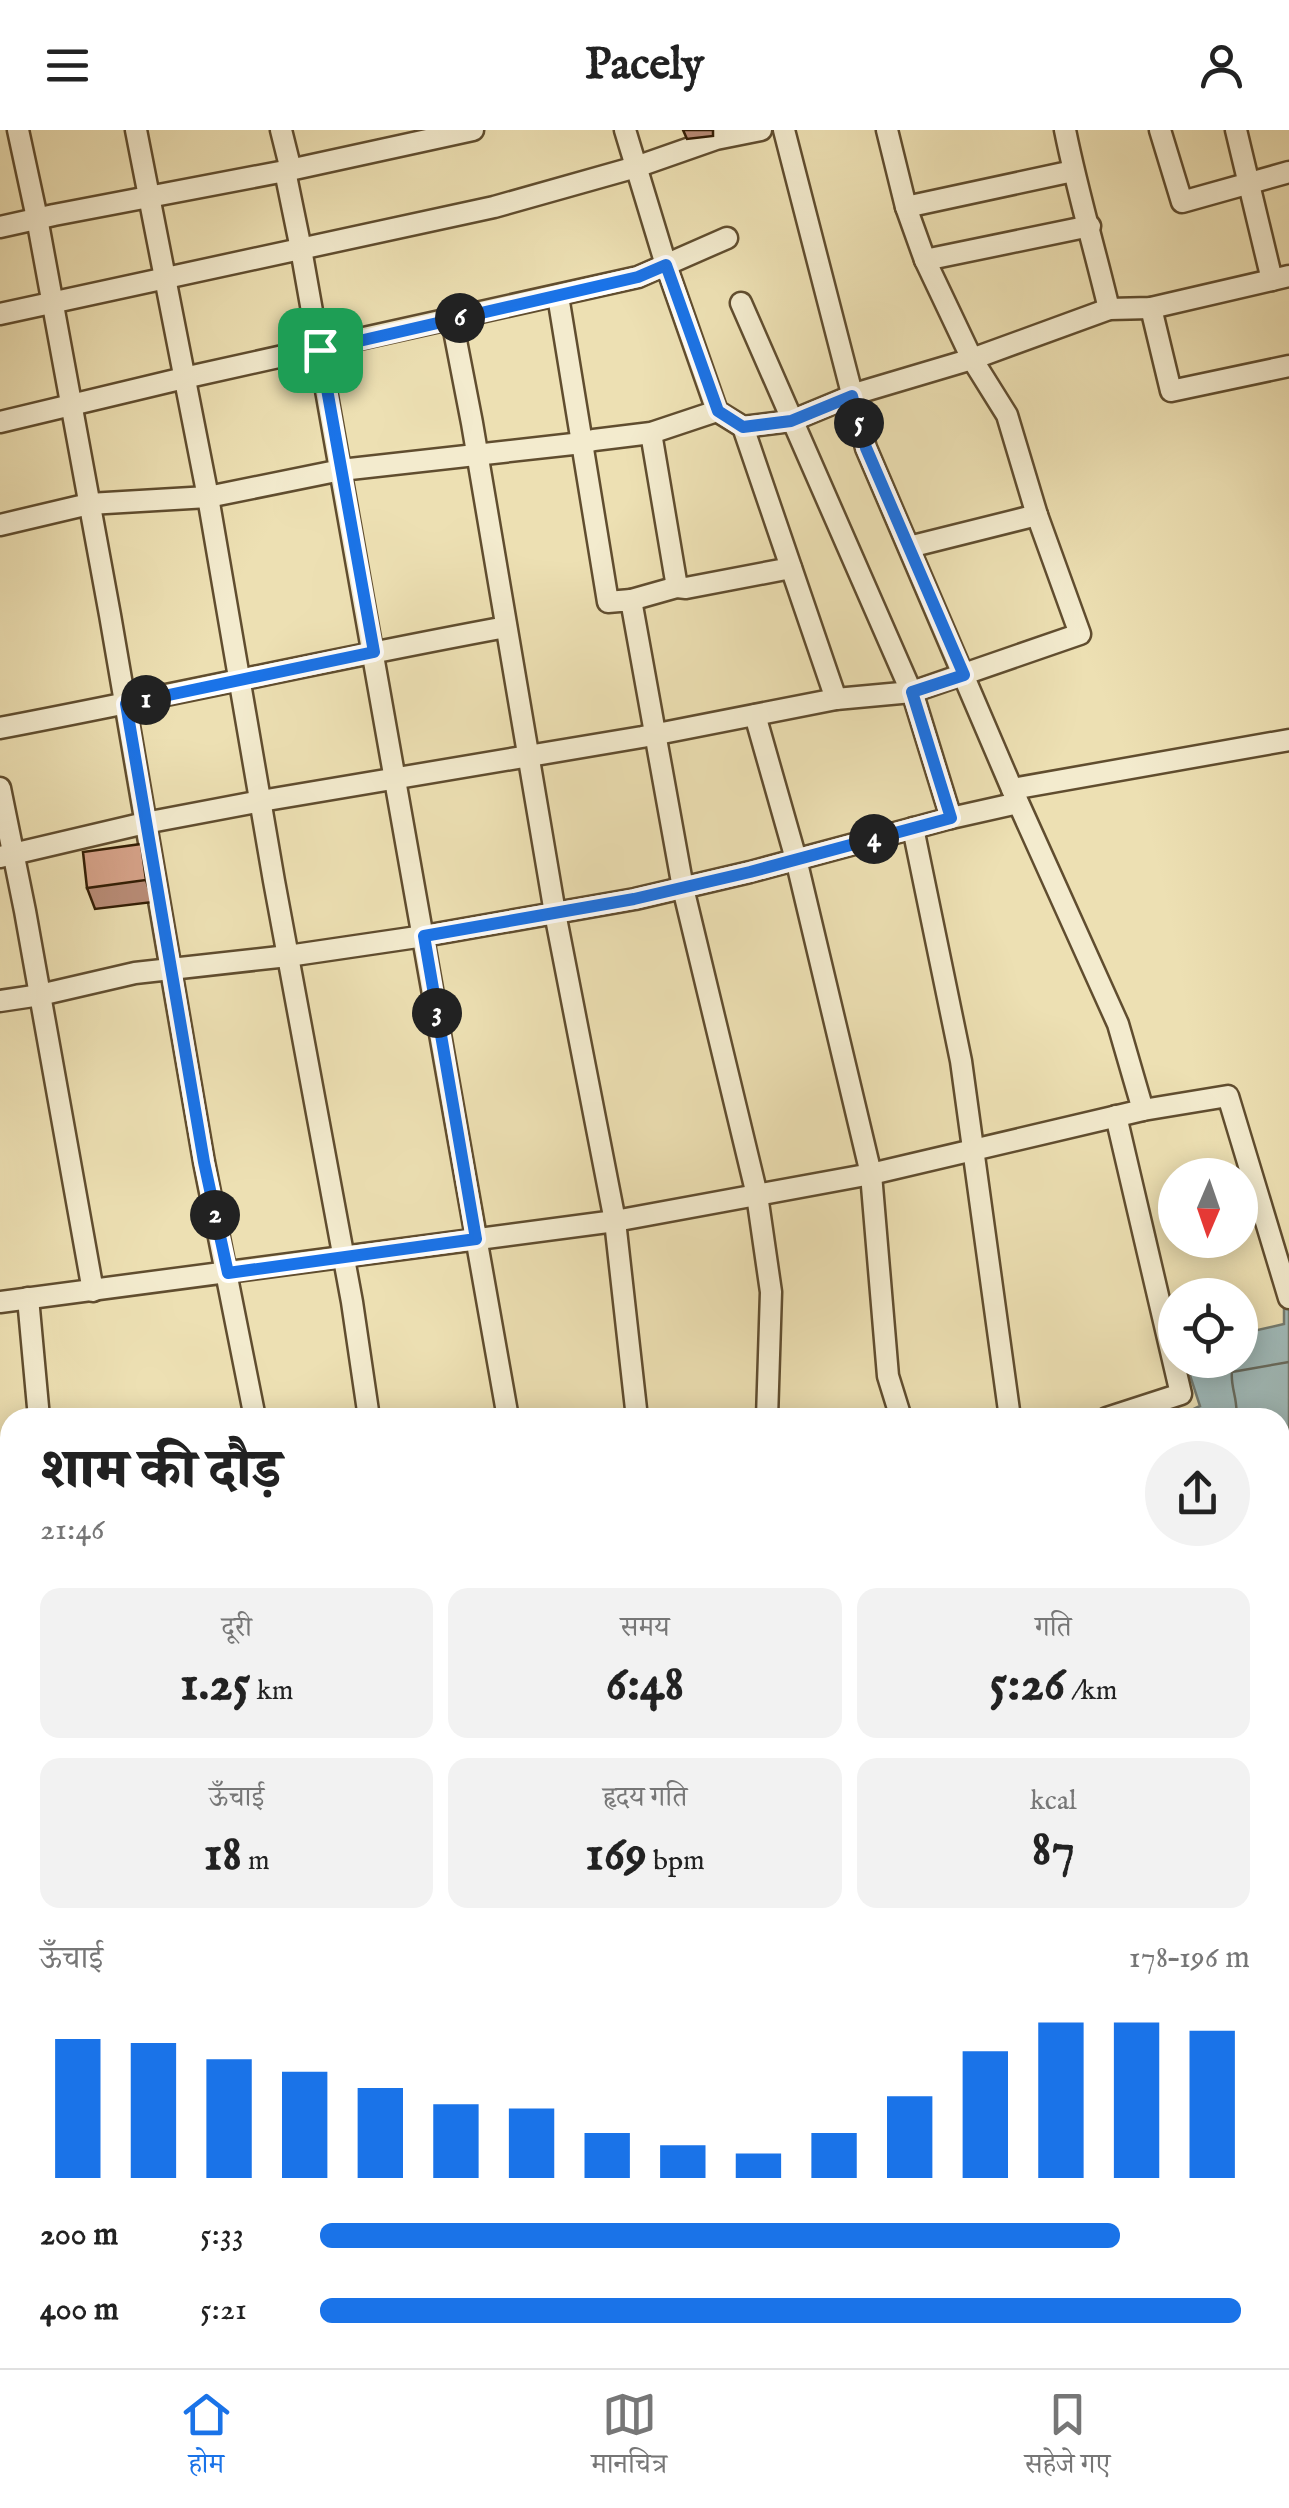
<!DOCTYPE html>
<html lang="hi">
<head>
<meta charset="utf-8">
<style>
	body { margin:0; font-family:"IM FELL English","Noto Serif Devanagari",serif; background:#f2f2f2; color:#222; height:100vh; display:flex; flex-direction:column; font-size:38px; white-space:nowrap }
	* { box-sizing:border-box; margin:0 }
	p { font-size:32px; color:#767676 }
	.icon { flex:none; width:55px; height:55px; fill:none; stroke:currentColor; stroke-width:2; stroke-linecap:round; stroke-linejoin:round }
	.map { position:relative; flex:1; overflow:hidden }
	.panel { position:absolute; left:0px; top:1278px; width:1290px; height:962px; display:flex; flex-direction:column; background:#fff; border-radius:30px 30px 0 0; box-shadow:0 5px 25px #0003 }
	.panel>* { flex:none }
	.needle { width:65px; rotate:182deg }
	.buttons { position:absolute; left:1158px; top:1028px; display:grid; gap:20px }
	.buttons a { display:grid; place-items:center; width:100px; height:100px; border-radius:50%; background:#fff; box-shadow:0 5px 25px #0003; font-size:50px }
	.pin { position:absolute; display:grid; place-items:center; width:85px; height:85px; color:#fff; margin:-42px; border-radius:20px; box-shadow:0 5px 15px #0006 }
	.km { position:absolute; width:50px; height:50px; margin:-25px; border-radius:50%; background:#222; color:#fff; font-size:28px; line-height:50px; text-align:center }
	.round { display:grid; place-items:center; flex:none; width:105px; height:105px; border-radius:52px; background:#f2f2f2 }
	.overview { display:flex; align-items:center; justify-content:space-between; height:170px; padding:0 40px }
	h1 { font-size:55px; font-weight:800; line-height:75px }
	.metrics { display:grid; grid-template-columns:repeat(3,1fr); gap:15px; height:170px; padding:10px 40px }
	.metrics div { display:grid; align-content:center; border-radius:20px; background:#f2f2f2; text-align:center }
	.metrics b { font-size:50px; font-weight:800 }
	.metrics small { font-size:28px; font-weight:400 }
	.metrics p { font-size:28px }
	.chart { height:280px; padding:20px 40px }
	.chart p { display:flex; justify-content:space-between }
	.chart svg { width:100%; height:180px; margin-top:10px; stroke:#1a73e8; stroke-width:6 }
	ul { padding:0 40px; list-style:none; font-size:32px }
	li { display:grid; grid-template-columns:160px 120px 1fr; align-items:center; height:75px }
	li i { height:25px; border-radius:12px; background:#1a73e8 }
	header { display:flex; justify-content:space-between; align-items:center; height:130px; padding:0 40px; background:#fff; font-size:45px; font-weight:800 }
	.menu { display:flex; justify-content:space-around; align-items:center; height:140px; border-top:2px solid #e0e0e0; background:#fff; font-size:28px; color:#767676 }
	.menu a { display:grid; justify-items:center; gap:5px }
	.menu .on { color:#1a73e8 }
	.map>svg:first-child { display:block }
	.water { fill:#a0bab9; stroke:#747b70; stroke-width:2.5 }
	.lines { fill:none; stroke-linecap:round; stroke-linejoin:round }
	.shore { stroke:#686b5e; stroke-width:2.5 }
	.minor-casing { stroke:#604d2f; stroke-width:25 }
	.minor { stroke:#f3ebce; stroke-width:20 }
	.wall { fill:#b98c77; stroke:#311c03; stroke-width:2.5 }
	.shaded-wall { fill:#967261; stroke:#311c03; stroke-width:2.5 }
	.building { fill:#d7a38a; stroke:#311c03; stroke-width:2.5 }
	.route-casing { stroke:#fff; stroke-width:20 }
	.route { stroke:#1a73e8; stroke-width:12 }
</style>
</head>
<body>
<header><svg class="icon" aria-label="menu" viewBox="0 0 24 24"><path d="M4 6h16M4 12h16M4 18h16"/></svg>Pacely<svg class="icon" aria-label="person" viewBox="0 0 24 24"><circle cx="12" cy="8" r="4"/><path d="M4 21q1-7 8-7t8 7"/></svg></header>
<div class="map">
<svg width="1289" height="2238" viewBox="0 0 1289 2238">
	<rect width="100%" height="100%" fill="#ede0b3"/>
	<filter id="stains"><feTurbulence type="fractalNoise" baseFrequency=".002" numOctaves="4"/><feColorMatrix values="0 0 0 0 .2 0 0 0 0 .09 0 0 0 0 .02 0 0 0 .5 -.17"/></filter>
	<radialGradient id="worn" r=".72"><stop offset=".6" stop-color="#630" stop-opacity="0"/><stop offset="1" stop-color="#630" stop-opacity=".3"/></radialGradient>
	<g class="water">
		<path d="M1284 1134 1289 1135V1393L1287 1385H1280V1288H1175L1200 1276 1185 1230H1240V1204L1284 1194Z"/>
		<path d="M531 2230H766V2238H532Z"/>
	</g>
	<g class="lines">
		<path class="shore" d="M1236 1288C1239 1271 1230 1257 1232 1242L1289 1232"/>
		<defs>
			<g id="minor">
				<path d="M18 0 37 88 110 485 204 1032 255 1288"/>
				<path d="M136 0 208 367 274 751 352 1172 369 1288"/>
				<path d="M281 0 291 40"/>
				<path d="M625 0 666 135 717 281 743 297 836 569"/>
				<path d="M1065 0C1077 60 1095 120 1109 179"/>
				<path d="M1160 0 1182 72 1289 42"/>
				<path d="M1236 0 1272 150"/>
				<path d="M285 41 301 119 508 1288"/>
				<path d="M906 77 1073 41"/>
				<path d="M0 97 54 85 285 41 473 0"/>
				<path d="M925 130 1090 96"/>
				<path d="M558 166 608 472 631 470 683 758 757 1065 771 1162 767 1288"/>
				<path d="M741 173 914 568 951 688"/>
				<path d="M1151 178 1171 261 1289 236"/>
				<path d="M0 184 494 77 636 37 716 9 761 0"/>
				<path d="M452 190 472 293 555 783 615 1091 637 1288"/>
				<path d="M0 292 184 248 638 147 727 108"/>
				<path d="M743 297 791 291 861 262 972 229 1109 179 1151 178 1289 146"/>
				<path d="M651 303 677 457"/>
				<path d="M0 395 89 374 208 367 341 340 582 313 594 310 651 303 717 281"/>
				<path d="M909 417 1037 385"/>
				<path d="M631 470 677 457 686 458 791 438"/>
				<path d="M755 585 796 729 871 1044 888 1246 901 1288"/>
				<path d="M0 598C169 566 337 528 506 497"/>
				<path d="M0 658 25 781 93 1161"/>
				<path d="M1012 659 1289 610"/>
				<path d="M913 698 961 931 1010 1288"/>
				<path d="M0 727 145 693 261 671 642 607 836 569 912 562 1080 504 1037 385 1007 285 972 229 925 130 906 77 887 0"/>
				<path d="M0 871 40 865 135 843 288 826 424 806 635 769 750 742 951 688 1018 673"/>
				<path d="M1143 980 1228 966 1289 1168"/>
				<path d="M28 1168 39 1288"/>
				<path d="M0 1172 615 1091 871 1044 1143 980 1118 894 1012 659 866 318 784 0"/>
				<path d="M1107 1288 1181 1264 1116 986"/>
				<path d="M0 1327H10"/>
				<path d="M1280 1468 1289 1470"/>
				<path d="M0 1484 10 1483"/>
				<path d="M1280 1561H1289"/>
				<path d="M0 1607H10"/>
				<path d="M1280 1674 1289 1675"/>
				<path d="M1280 2009 1289 2010"/>
				<path d="M0 2049 10 2061"/>
				<path d="M1280 2182 1289 2071"/>
				<path d="M194 2230 199 2238"/>
				<path d="M1168 2230 1181 2238"/>
				<path d="M428 2238 430 2230"/>
				<path d="M878 2238 880 2230"/>
				<path d="M1274 2238 1275 2230"/>
			</g>
		</defs>
		<use href="#minor" class="minor-casing"/>
		<use href="#minor" class="minor"/>
	</g>
	<g class="wall">
		<path d="M683 0H713V6L687 9Z"/>
		<path d="M141 714 149 736 153 772 95 779 87 758Z"/>
	</g>
	<path class="shaded-wall" d="M141 714 149 736 153 772 146 750Z"/>
	<path class="building" d="M141 714 146 750 87 758 83 722Z"/>
	<g class="lines">
		<defs>
			<path id="route" d="M666 135 718 281 743 297 791 291 852 266 866 318 964 545 912 562 951 688 750 742 634 769 424 806 476 1109 228 1143 204 1032 126 574 374 522 320 220 638 147Z"/>
		</defs>
		<use href="#route" class="route-casing"/>
		<use href="#route" class="route"/>
	</g>
	<rect width="100%" height="100%" filter="url(#stains)"/>
	<rect width="100%" height="100%" fill="url(#worn)"/>
</svg>
<div class="buttons">
<a><svg class="needle" viewBox="-14 -14 28 28"><path d="M0-13l5 13h-10z" fill="#e53935"/><path d="M0 13l5-13h-10z" fill="#767676"/></svg></a>
<a><svg class="icon" aria-label="locate" viewBox="0 0 24 24"><circle cx="12" cy="12" r="6"/><path d="M12 2v4M12 18v4M2 12h4M18 12h4"/></svg></a>
</div>
<div class="pin" style="left:320px;top:220px;background:#1e9e55"><svg class="icon" aria-label="arrive" viewBox="0 0 24 24"><path d="M6 21V4h12l-3 4 3 4H6"/></svg></div>
<b class="km" style="left:146px;top:570px">1</b>
<b class="km" style="left:215px;top:1085px">2</b>
<b class="km" style="left:437px;top:883px">3</b>
<b class="km" style="left:874px;top:709px">4</b>
<b class="km" style="left:859px;top:293px">5</b>
<b class="km" style="left:460px;top:188px">6</b>
<section class="panel">
<div class="overview"><div><h1>शाम की दौड़</h1><p>21:46</p></div><a class="round"><svg class="icon" aria-label="share" viewBox="0 0 24 24"><path d="M12 15V3M7 8l5-5 5 5M5 13v7h14v-7"/></svg></a></div>
<div class="metrics">
<div><p>दूरी</p><b>1.25<small> km</small></b></div>
<div><p>समय</p><b>6:48</b></div>
<div><p>गति</p><b>5:26<small> /km</small></b></div>
</div>
<div class="metrics">
<div><p>ऊँचाई</p><b>18<small> m</small></b></div>
<div><p>हृदय गति</p><b>169<small> bpm</small></b></div>
<div><p>kcal</p><b>87</b></div>
</div>
<div class="chart"><p><span>ऊँचाई</span>178–196 m</p>
<svg viewBox="0 0 160 44" preserveAspectRatio="none"><path d="M5 44V10M15 44V11M25 44V15M35 44V18M45 44V22M55 44V26M65 44V27M75 44V33M85 44V36M95 44V38M105 44V33M115 44V24M125 44V13M135 44V6M145 44V6M155 44V8"/></svg>
</div>
<ul>
<li><b>200 m</b>5:33<i style="width:86%"></i></li>
<li><b>400 m</b>5:21<i style="width:99%"></i></li>
</ul>
</section>
</div>
<nav class="menu">
<a class="on"><svg class="icon" aria-label="home" viewBox="0 0 24 24"><path d="M3 11l9-7 9 7M6 9v11h12V9"/></svg>होम</a>
<a><svg class="icon" aria-label="map" viewBox="0 0 24 24"><path d="M3 6l6-2 6 2 6-2v14l-6 2-6-2-6 2zM9 4v14M15 6v14"/></svg>मानचित्र</a>
<a><svg class="icon" aria-label="saved" viewBox="0 0 24 24"><path d="M7 4h10v16l-5-4-5 4z"/></svg>सहेजे गए</a>
</nav>
</body>
</html>
